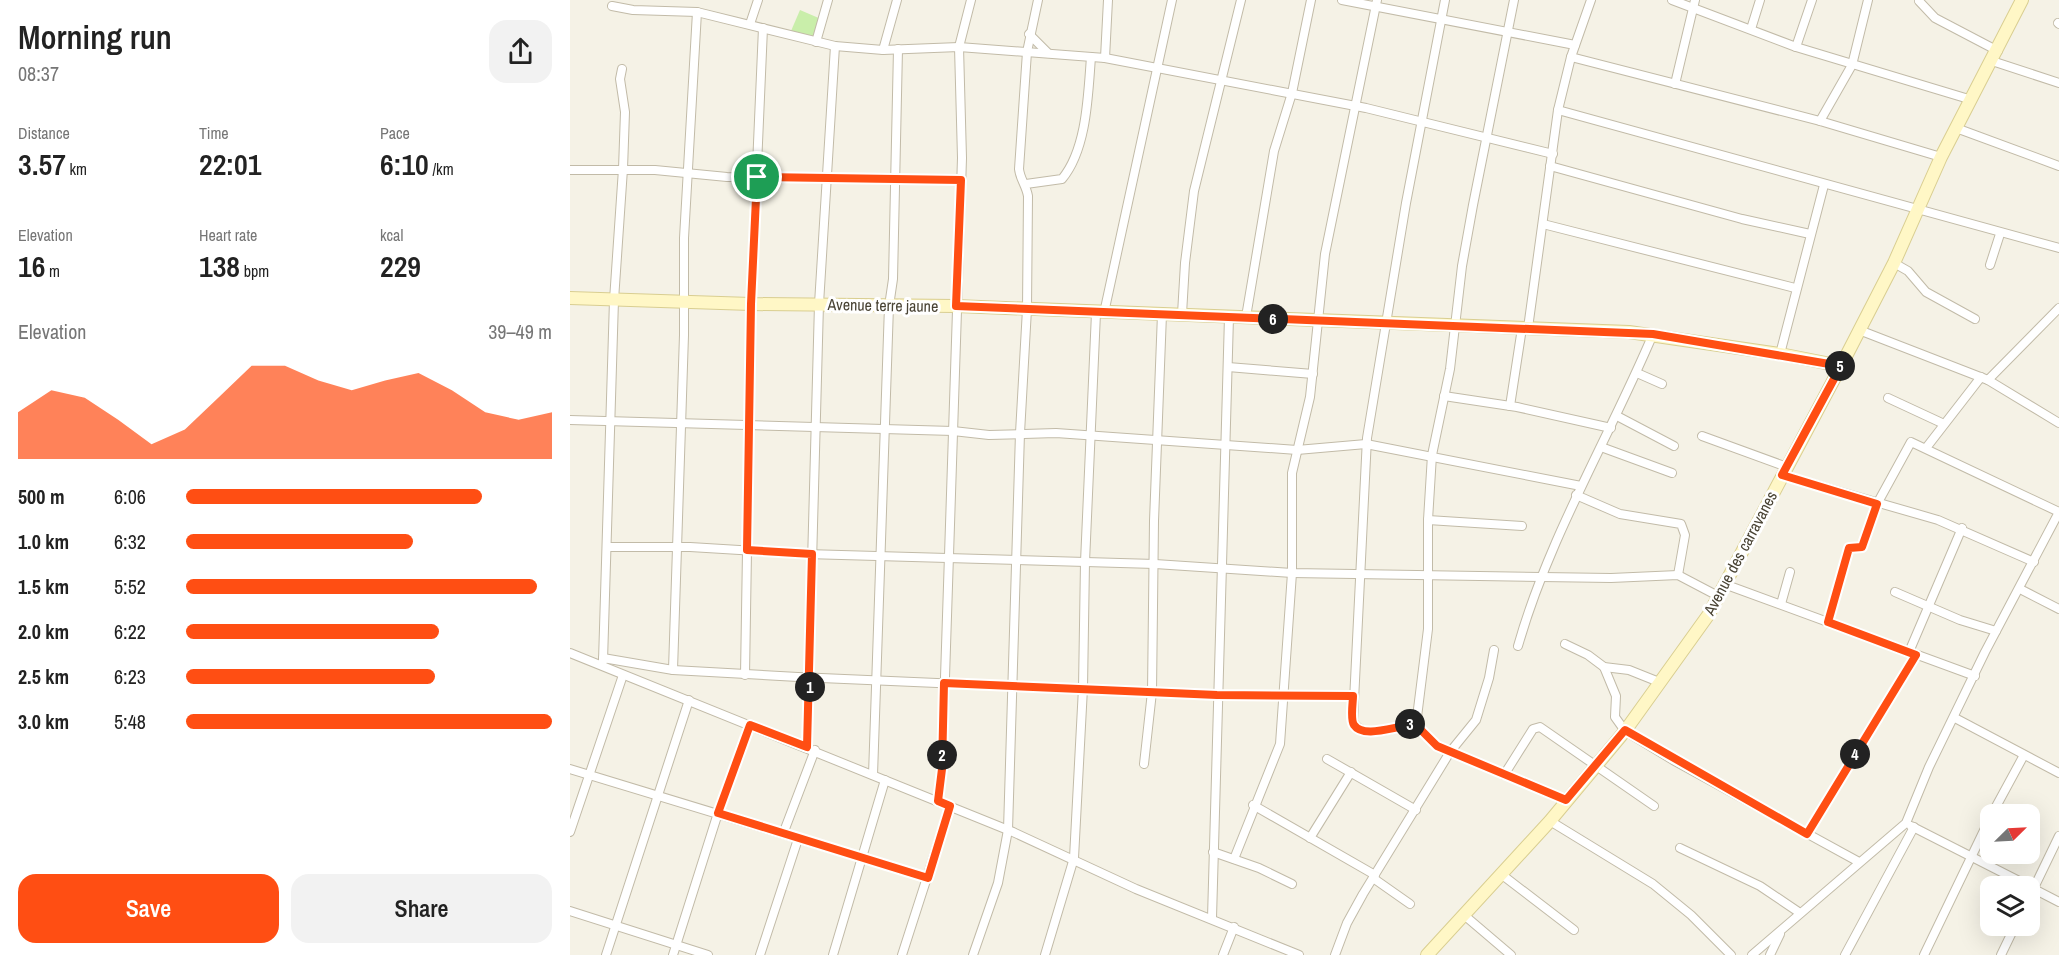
<!DOCTYPE html>
<html lang="en">
<head>
<meta charset="utf-8">
<style>
	body { margin:0; font-family:"Archivo Narrow",sans-serif; background:#f2f2f2; color:#222; height:100vh; display:flex; flex-direction:column; font-size:22px; white-space:nowrap }
	* { box-sizing:border-box; margin:0 }
	p { font-size:20px; color:#767676 }
	.icon { flex:none; width:33px; height:33px; fill:none; stroke:currentColor; stroke-width:2; stroke-linecap:round; stroke-linejoin:round }
	.map { position:relative; flex:1; overflow:hidden }
	.drawer { display:flex; flex-direction:column; background:#fff; width:570px }
	.drawer>* { flex:none }
	.needle { width:39px; rotate:66deg }
	.fabs { position:absolute; left:1410px; top:804px; display:grid; gap:12px }
	.fabs a { display:grid; place-items:center; width:60px; height:60px; border-radius:12px; background:#fff; box-shadow:0 6px 24px #0002; font-size:30px }
	.pin { position:absolute; display:grid; place-items:center; width:51px; height:51px; color:#fff; margin:-26px; border:3px solid #fff; border-radius:50%; box-shadow:0 2px 6px #0007 }
	.km { position:absolute; width:30px; height:30px; margin:-15px; border-radius:50%; background:#222; color:#fff; font-size:16px; line-height:30px; text-align:center }
	.round { display:grid; place-items:center; flex:none; width:63px; height:63px; border-radius:18px; background:#f2f2f2 }
	.headline { display:flex; align-items:center; justify-content:space-between; height:102px; padding:0 18px }
	h1 { font-size:33px; font-weight:600; line-height:45px }
	.stats { display:grid; grid-template-columns:repeat(3,1fr); gap:9px; height:102px; padding:6px 18px }
	.stats div { display:grid; align-content:center }
	.stats b { font-size:30px; font-weight:600 }
	.stats small { font-size:16px; font-weight:400 }
	.stats p { font-size:16px }
	.chart { height:168px; padding:12px 18px }
	.chart p { display:flex; justify-content:space-between }
	.chart svg { width:100%; height:108px; margin-top:6px; fill:#ff4e13; opacity:.7 }
	.cta { display:flex; gap:12px; margin-top:auto; padding:12px 18px }
	.cta a { flex:1; height:69px; border-radius:18px; background:#ff4e13; color:#fff; font-size:24px; font-weight:600; line-height:69px; text-align:center }
	.cta a+a { background:#f2f2f2; color:#222 }
	ul { padding:0 18px; list-style:none; font-size:20px }
	li { display:grid; grid-template-columns:96px 72px 1fr; align-items:center; height:45px }
	li i { height:15px; border-radius:8px; background:#ff4e13 }
	main { display:flex; flex:1; min-height:0 }
	.map>svg:first-child { display:block }
	.green { fill:#c9eeaa }
	.lines { fill:none; stroke-linecap:round; stroke-linejoin:round }
	.street-casing { stroke:#c2bba8; stroke-width:10 }
	.secondary-casing { stroke:#d9ce91; stroke-width:14 }
	.street { stroke:#fff; stroke-width:8 }
	.secondary { stroke:#fff7c6; stroke-width:12 }
	.route-casing { stroke:#fff; stroke-width:12 }
	.route { stroke:#ff4e13; stroke-width:8 }
	.labels { text-anchor:middle; dominant-baseline:central; stroke-width:6; stroke-linejoin:round; paint-order:stroke }
	.street-label { font-size:16px; fill:#494334; stroke:#fff }
</style>
</head>
<body>
<main>
<section class="drawer">
<div class="headline"><div><h1>Morning run</h1><p>08:37</p></div><a class="round"><svg class="icon" aria-label="share" viewBox="0 0 24 24"><path d="M12 15V3M7 8l5-5 5 5M5 13v7h14v-7"/></svg></a></div>
<div class="stats">
<div><p>Distance</p><b>3.57<small> km</small></b></div>
<div><p>Time</p><b>22:01</b></div>
<div><p>Pace</p><b>6:10<small> /km</small></b></div>
</div>
<div class="stats">
<div><p>Elevation</p><b>16<small> m</small></b></div>
<div><p>Heart rate</p><b>138<small> bpm</small></b></div>
<div><p>kcal</p><b>229</b></div>
</div>
<div class="chart"><p><span>Elevation</span>39–49 m</p>
<svg viewBox="0 0 160 44" preserveAspectRatio="none"><path d="M0 44V25L10 16L20 19L30 28L40 38L50 32L60 19L70 6L80 6L90 12L100 16L110 12L120 9L130 16L140 25L150 28L160 25V44z"/></svg>
</div>
<ul>
<li><b>500 m</b>6:06<i style="width:81%"></i></li>
<li><b>1.0 km</b>6:32<i style="width:62%"></i></li>
<li><b>1.5 km</b>5:52<i style="width:96%"></i></li>
<li><b>2.0 km</b>6:22<i style="width:69%"></i></li>
<li><b>2.5 km</b>6:23<i style="width:68%"></i></li>
<li><b>3.0 km</b>5:48<i style="width:100%"></i></li>
</ul>
<div class="cta"><a>Save</a><a>Share</a></div>
</section>
<div class="map">
<svg width="1489" height="955" viewBox="0 0 1489 955">
	<rect width="100%" height="100%" fill="#f5f2e6"/>
	<path class="green" d="M230 10 251 19 243 40 221 31Z"/>
	<g class="lines">
		<defs>
			<g id="street">
				<path d="M772 0 1005 45"/>
				<path d="M875 0 836 203 797 438 783 721C792 743 829 724 846 725L867 746 996 800"/>
				<path d="M1102 0 1226 47 1402 100"/>
				<path d="M1349 1 1365 18 1428 51"/>
				<path d="M42 6 63 10 127 12 265 46 313 50 389 47 535 58 796 108 983 154"/>
				<path d="M1488 23 1489 24"/>
				<path d="M180 24 188 0"/>
				<path d="M1181 29 1190 0"/>
				<path d="M459 34 478 53"/>
				<path d="M246 42 258 0"/>
				<path d="M1226 47 1242 0"/>
				<path d="M313 50 327 0"/>
				<path d="M1001 57 1250 121 1371 157"/>
				<path d="M535 58 538 0"/>
				<path d="M1422 61 1489 83"/>
				<path d="M1105 84 1125 0"/>
				<path d="M988 110 1489 248"/>
				<path d="M1250 121 1282 65 1298 0"/>
				<path d="M1386 128 1489 166"/>
				<path d="M980 166 1172 219 1240 234"/>
				<path d="M0 170H85L157 177 391 180"/>
				<path d="M456 184 492 179C517 149 518 95 521 57"/>
				<path d="M973 224 1225 288"/>
				<path d="M1324 263 1338 271 1356 292 1405 319"/>
				<path d="M1420 265 1430 234"/>
				<path d="M534 313 602 0"/>
				<path d="M612 314 615 263 624 191 671 0"/>
				<path d="M676 317 704 151 722 93 741 0"/>
				<path d="M958 328 988 110 1001 57 1021 0"/>
				<path d="M1289 330 1418 380 1489 308"/>
				<path d="M1210 354 1254 185"/>
				<path d="M658 367 743 374"/>
				<path d="M1067 373 1092 384"/>
				<path d="M1418 380 1489 423"/>
				<path d="M874 396 947 407 1041 428"/>
				<path d="M1318 398 1374 424"/>
				<path d="M940 406 952 328"/>
				<path d="M1047 416 1104 446"/>
				<path d="M0 420 383 431 419 435 486 433 727 450 796 444 1011 486"/>
				<path d="M1132 436 1217 467"/>
				<path d="M1031 447 1102 473"/>
				<path d="M1356 448 1411 377"/>
				<path d="M1212 475 1368 520 1464 562"/>
				<path d="M1006 495 1050 514 1111 524 1115 535 1108 575"/>
				<path d="M858 520 952 526"/>
				<path d="M38 547H120L236 554 585 564 722 573 1041 578 1108 575 1148 596"/>
				<path d="M1154 584 1405 676"/>
				<path d="M1450 589 1489 609"/>
				<path d="M1325 592 1390 620 1426 631"/>
				<path d="M1211 604 1220 572"/>
				<path d="M1258 622 1279 548 1292 547 1307 504 1341 442 1489 512"/>
				<path d="M995 644 1018 655 1034 667 1059 670 1089 682"/>
				<path d="M948 646C979 537 1039 438 1083 334"/>
				<path d="M1339 652 1392 528"/>
				<path d="M0 653 443 832 566 889 729 955"/>
				<path d="M33 658 103 670 228 677 647 695 783 696"/>
				<path d="M33 661 44 300 53 169 55 112 50 79 52 69"/>
				<path d="M1034 667 1046 696 1045 717 1055 731 1103 760 1289 862"/>
				<path d="M103 670 114 335V238L127 12"/>
				<path d="M175 675 181 304 193 28"/>
				<path d="M1385 718 1489 773"/>
				<path d="M846 725 858 629V520L862 455 880 369 892 266 903 205 944 0"/>
				<path d="M237 747 249 304 265 46"/>
				<path d="M757 759 846 810"/>
				<path d="M574 764 582 692 584 521 592 314"/>
				<path d="M0 769 358 878"/>
				<path d="M303 775 319 306 323 279 328 49"/>
				<path d="M934 775 963 729 970 727 1084 806"/>
				<path d="M368 801 372 769 392 158 389 47 401 0"/>
				<path d="M683 805 805 875"/>
				<path d="M1422 814 1454 755"/>
				<path d="M980 821 1083 884 1121 915 1161 955"/>
				<path d="M1341 826 1459 886"/>
				<path d="M0 832 53 675"/>
				<path d="M213 834 245 750"/>
				<path d="M1237 834 1346 655"/>
				<path d="M740 838 781 772"/>
				<path d="M1110 848 1190 886 1230 913"/>
				<path d="M643 852 689 868 722 884"/>
				<path d="M664 859 710 744 722 573V473L740 397 755 254 807 0"/>
				<path d="M931 874 1004 930"/>
				<path d="M803 878 840 904"/>
				<path d="M1460 887 1489 902"/>
				<path d="M1460 896 1489 836"/>
				<path d="M0 911 138 955"/>
				<path d="M894 915 941 955"/>
				<path d="M642 918 659 317"/>
				<path d="M36 955 119 700"/>
				<path d="M103 955 148 813 180 725"/>
				<path d="M190 955 228 839"/>
				<path d="M263 955 315 780"/>
				<path d="M332 955 380 806"/>
				<path d="M403 955 428 883 438 830 450 433 457 309 458 196C456 185 450 179 449 169L457 52 468 0"/>
				<path d="M475 955 504 858 513 688 515 562 526 313"/>
				<path d="M653 955 664 927"/>
				<path d="M765 955 777 923 793 894 880 752 906 720 919 678 924 650"/>
				<path d="M1182 955 1336 823 1359 767 1415 652 1489 512"/>
				<path d="M1200 955 1210 934"/>
				<path d="M1275 955 1344 827"/>
				<path d="M1354 955 1420 818"/>
				<path d="M1431 955 1445 926"/>
			</g>
			<g id="secondary">
				<path d="M0 298 181 304 386 306 1059 332 1210 354 1271 366"/>
				<path d="M857 955 980 821 1055 731 1139 614 1271 366 1324 263 1371 157 1452 0"/>
			</g>
		</defs>
		<use href="#street" class="street-casing"/>
		<use href="#secondary" class="secondary-casing"/>
		<use href="#street" class="street"/>
		<use href="#secondary" class="secondary"/>
	</g>
	<g class="lines">
		<defs>
			<path id="route" d="M187 177 391 180 386 306 1083 334 1271 366 1212 475 1307 504 1292 547 1279 548 1258 622 1346 655 1237 834 1055 730 996 800 867 746 846 725C830 724 794 740 784 725 780 719 783 703 783 696L647 695 374 683 372 769 368 801 380 806 358 878 148 813 180 725 237 747 242 554 177 550 181 304Z"/>
		</defs>
		<use href="#route" class="route-casing"/>
		<use href="#route" class="route"/>
	</g>
	<g class="labels">
		<g class="street-label">
			<text transform="translate(313 305) rotate(1)">Avenue terre jaune</text>
			<text transform="translate(1170 553) rotate(-62)">Avenue des carravanes</text>
		</g>
	</g>
</svg>
<div class="fabs">
<a><svg class="needle" viewBox="-14 -14 28 28"><path d="M0-13l5 13h-10z" fill="#e53935"/><path d="M0 13l5-13h-10z" fill="#767676"/></svg></a>
<a><svg class="icon" aria-label="layers" viewBox="0 0 24 24"><path d="M12 4l9 5-9 5-9-5zM3 14l9 5 9-5"/></svg></a>
</div>
<div class="pin" style="left:187px;top:177px;background:#1e9e55"><svg class="icon" aria-label="arrive" viewBox="0 0 24 24"><path d="M6 21V4h12l-3 4 3 4H6"/></svg></div>
<b class="km" style="left:240px;top:687px">1</b>
<b class="km" style="left:372px;top:755px">2</b>
<b class="km" style="left:840px;top:724px">3</b>
<b class="km" style="left:1285px;top:754px">4</b>
<b class="km" style="left:1270px;top:366px">5</b>
<b class="km" style="left:703px;top:319px">6</b>
</div>
</main>
</body>
</html>
